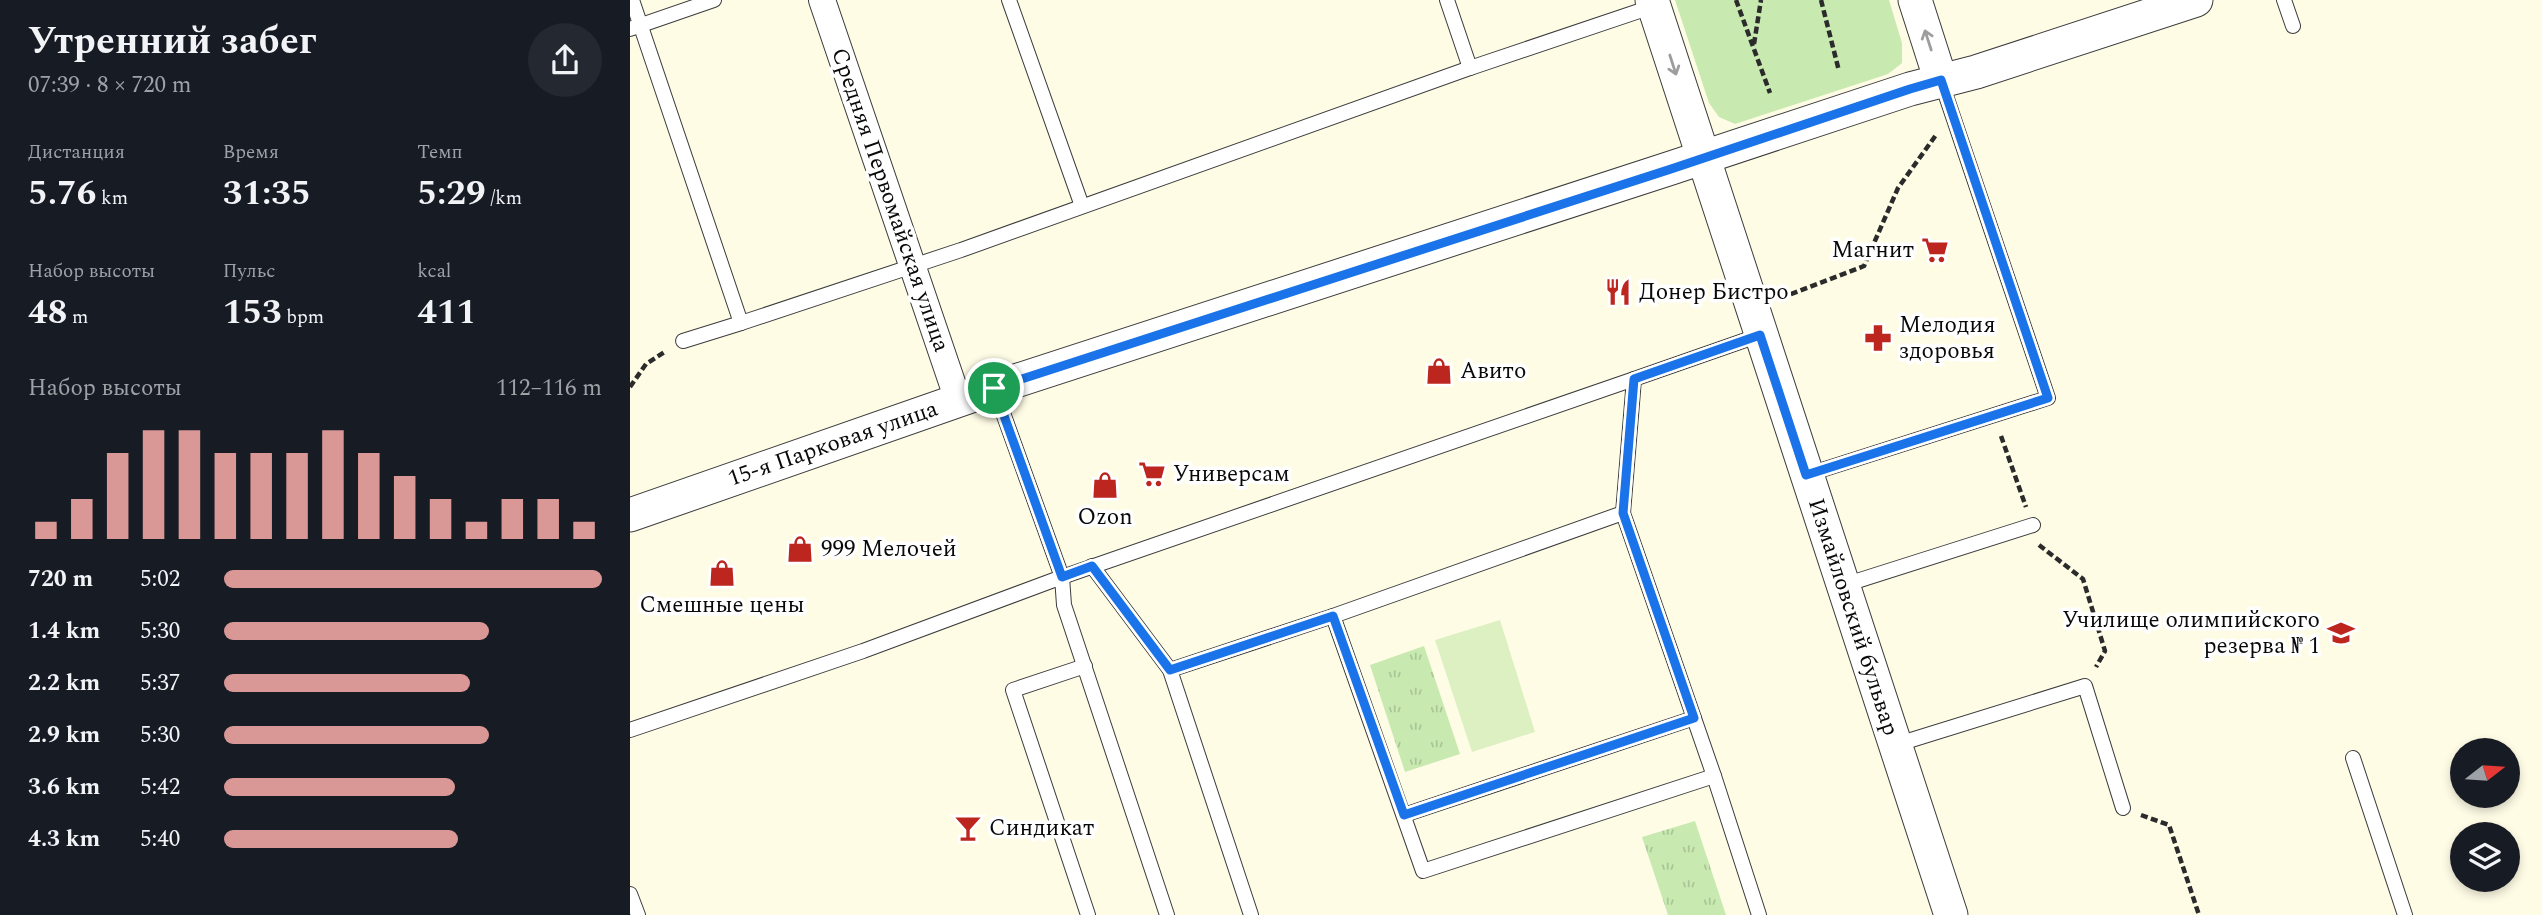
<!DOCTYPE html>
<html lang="ru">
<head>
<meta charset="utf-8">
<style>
	body { margin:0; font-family:Spectral,serif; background:#242831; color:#f1f3f6; height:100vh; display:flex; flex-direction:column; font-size:26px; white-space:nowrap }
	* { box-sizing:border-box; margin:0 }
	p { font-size:23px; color:#9ea1a6 }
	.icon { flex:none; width:38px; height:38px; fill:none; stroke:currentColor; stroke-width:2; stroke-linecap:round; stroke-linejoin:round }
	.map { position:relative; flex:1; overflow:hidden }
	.panel { display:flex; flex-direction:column; background:#171b24; width:630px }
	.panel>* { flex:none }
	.needle { width:46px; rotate:73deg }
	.tools { position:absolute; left:1820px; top:738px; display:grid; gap:14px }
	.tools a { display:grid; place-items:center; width:70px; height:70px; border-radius:50%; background:#171b24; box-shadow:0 4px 10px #0003; font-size:35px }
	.pin { position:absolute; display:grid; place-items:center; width:60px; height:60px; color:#fff; margin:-30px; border:4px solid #fff; border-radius:50%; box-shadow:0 2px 7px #0007 }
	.round { display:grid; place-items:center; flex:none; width:74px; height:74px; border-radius:37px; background:#242831 }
	.overview { display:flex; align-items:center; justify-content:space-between; height:119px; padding:0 28px }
	h1 { font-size:38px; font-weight:700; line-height:52px }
	.figures { display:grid; grid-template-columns:repeat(3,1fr); gap:10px; height:119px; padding:7px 28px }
	.figures div { display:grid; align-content:center }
	.figures b { font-size:35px; font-weight:700 }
	.figures small { font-size:19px; font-weight:400 }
	.figures p { font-size:19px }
	.chart { height:196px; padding:14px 28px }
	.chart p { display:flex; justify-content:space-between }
	.chart svg { width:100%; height:126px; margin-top:7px; stroke:#d99795; stroke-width:6 }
	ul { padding:0 28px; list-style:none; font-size:23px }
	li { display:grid; grid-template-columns:112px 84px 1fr; align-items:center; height:52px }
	li i { height:18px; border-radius:9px; background:#d99795 }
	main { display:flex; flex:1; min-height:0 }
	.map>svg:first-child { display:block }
	.grass { fill:#c8e9b0 }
	.park { fill:url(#park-tufts) }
	.pitch { fill:#dcf0c2 }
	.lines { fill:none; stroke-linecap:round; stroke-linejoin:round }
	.service-casing { stroke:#3c3c3c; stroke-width:16 }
	.minor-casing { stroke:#3c3c3c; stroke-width:28 }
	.tertiary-casing { stroke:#3c3c3c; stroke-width:35 }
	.path { stroke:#2b2b2b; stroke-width:4.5; stroke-dasharray:7 3.5; stroke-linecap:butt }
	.service { stroke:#fff; stroke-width:14 }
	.minor { stroke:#fff; stroke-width:26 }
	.tertiary { stroke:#fff; stroke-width:33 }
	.oneway { stroke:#9d9d9d }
	.route-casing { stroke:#fff; stroke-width:14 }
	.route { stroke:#1a73e8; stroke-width:9 }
	.labels { text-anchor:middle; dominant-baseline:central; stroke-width:7; stroke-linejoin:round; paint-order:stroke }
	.street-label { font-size:23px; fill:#090909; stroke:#fff }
	.poi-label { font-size:23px; fill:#090909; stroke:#fff; text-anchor:start }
</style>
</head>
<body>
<main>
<section class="panel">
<div class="overview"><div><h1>Утренний забег</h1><p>07:39 · 8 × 720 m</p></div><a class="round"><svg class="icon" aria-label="share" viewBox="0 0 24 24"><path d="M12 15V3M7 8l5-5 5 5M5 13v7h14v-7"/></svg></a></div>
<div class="figures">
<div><p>Дистанция</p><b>5.76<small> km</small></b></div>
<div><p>Время</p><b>31:35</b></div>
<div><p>Темп</p><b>5:29<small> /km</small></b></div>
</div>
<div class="figures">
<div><p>Набор высоты</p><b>48<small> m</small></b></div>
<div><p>Пульс</p><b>153<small> bpm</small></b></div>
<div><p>kcal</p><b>411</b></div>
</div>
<div class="chart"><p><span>Набор высоты</span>112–116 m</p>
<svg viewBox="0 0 160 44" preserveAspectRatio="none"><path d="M5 44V38M15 44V30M25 44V14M35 44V6M45 44V6M55 44V14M65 44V14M75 44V14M85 44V6M95 44V14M105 44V22M115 44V30M125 44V38M135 44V30M145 44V30M155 44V38"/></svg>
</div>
<ul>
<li><b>720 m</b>5:02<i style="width:100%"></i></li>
<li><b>1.4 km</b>5:30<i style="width:70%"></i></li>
<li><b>2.2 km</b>5:37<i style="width:65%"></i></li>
<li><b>2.9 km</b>5:30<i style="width:70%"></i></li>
<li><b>3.6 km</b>5:42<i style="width:61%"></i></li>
<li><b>4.3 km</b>5:40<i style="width:62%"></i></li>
</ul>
</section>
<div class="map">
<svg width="1912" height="915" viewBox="0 0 1912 915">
	<defs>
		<pattern id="park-tufts" width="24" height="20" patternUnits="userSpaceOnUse" patternTransform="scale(1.75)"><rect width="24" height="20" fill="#c8e9b0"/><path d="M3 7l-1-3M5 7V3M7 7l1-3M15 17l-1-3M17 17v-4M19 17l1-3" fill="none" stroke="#aac696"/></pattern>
	</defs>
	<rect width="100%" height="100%" fill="#fffce6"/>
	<path class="grass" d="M1045 0H1259L1272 43V63L1258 74 1105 124 1089 117 1079 103Z"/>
	<g class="park">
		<path d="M794 646 830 754 775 772 740 665Z"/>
		<path d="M1065 821 1096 915H1038L1012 837Z"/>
	</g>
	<path class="pitch" d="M870 620 905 732 842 752 805 640Z"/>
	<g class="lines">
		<defs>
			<g id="service">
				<path d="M2 0 111 323 331 250 840 68"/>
				<path d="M379 0 452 206"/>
				<path d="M817 0 840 68 1024 6"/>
				<path d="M1654 0 1663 26"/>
				<path d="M0 29 84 0"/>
				<path d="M53 341 111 323"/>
				<path d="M364 388 432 577 1004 379"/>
				<path d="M1176 475 1418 398 1311 81"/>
				<path d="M462 566 540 670"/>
				<path d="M1214 585 1403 525"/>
				<path d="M703 616 793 871 1084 776"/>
				<path d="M455 666 383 690 458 915"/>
				<path d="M0 730 233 651 432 577 434 605 537 915"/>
				<path d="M1265 745 1455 686 1493 808"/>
				<path d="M1723 758 1775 915"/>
				<path d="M774 815 1064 718"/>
				<path d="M0 894 8 915"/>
				<path d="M621 915 540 670 703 616 993 513"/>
				<path d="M1129 915 1084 776 993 513 1004 379 1130 335"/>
			</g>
			<path id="minor" d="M192 0 328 400"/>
			<g id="tertiary">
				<path d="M1022 0 1321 915"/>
				<path d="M1285 0 1311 81"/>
				<path d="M0 515 364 388 1041 168 1280 89 1346 72 1566 0"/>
			</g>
		</defs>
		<use href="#service" class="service-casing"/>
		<use href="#minor" class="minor-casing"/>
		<use href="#tertiary" class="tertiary-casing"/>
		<g class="path">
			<path d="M1106 0 1140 93"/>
			<path d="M1191 0 1209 71"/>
			<path d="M1124 44 1131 0"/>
			<path d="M1151 298 1234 266 1268 188 1306 135"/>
			<path d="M0 387 16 364 36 351"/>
			<path d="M1371 436 1396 507"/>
			<path d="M1409 545 1453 579 1475 651 1466 667"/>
			<path d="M1511 815 1539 825 1569 915"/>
		</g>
		<use href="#service" class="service"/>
		<use href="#minor" class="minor"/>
		<use href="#tertiary" class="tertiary"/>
	</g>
	<defs><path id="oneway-shaft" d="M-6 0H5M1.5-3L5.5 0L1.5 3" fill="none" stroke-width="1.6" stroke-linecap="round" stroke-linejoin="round" transform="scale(1.75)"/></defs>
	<g class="oneway">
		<use href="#oneway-shaft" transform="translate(1298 40) rotate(-108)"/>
		<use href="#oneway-shaft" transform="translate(1043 65) rotate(72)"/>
	</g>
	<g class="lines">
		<defs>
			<path id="route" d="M1311 80 1418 398 1176 475 1130 335 1004 379 993 513 1064 718 774 815 703 616 540 670 462 566 432 577 364 388 1041 169 1280 89Z"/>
		</defs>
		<use href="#route" class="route-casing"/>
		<use href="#route" class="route"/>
	</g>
	<defs>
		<symbol id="supermarket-bare" viewBox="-9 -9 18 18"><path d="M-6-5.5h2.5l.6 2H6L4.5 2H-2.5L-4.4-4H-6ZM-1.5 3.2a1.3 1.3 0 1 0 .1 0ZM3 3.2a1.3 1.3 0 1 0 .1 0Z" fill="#bc261f" stroke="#fff" stroke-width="2.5" paint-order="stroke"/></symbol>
		<symbol id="restaurant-bare" viewBox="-9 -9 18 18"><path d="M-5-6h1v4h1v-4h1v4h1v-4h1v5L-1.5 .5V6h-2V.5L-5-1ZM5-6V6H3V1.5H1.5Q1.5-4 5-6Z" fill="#bc261f" stroke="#fff" stroke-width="2.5" paint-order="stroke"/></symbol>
		<symbol id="pharmacy-bare" viewBox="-9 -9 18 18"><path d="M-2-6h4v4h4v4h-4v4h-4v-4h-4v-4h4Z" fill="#bc261f" stroke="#fff" stroke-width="2.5" paint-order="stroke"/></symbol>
		<symbol id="shop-bare" viewBox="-9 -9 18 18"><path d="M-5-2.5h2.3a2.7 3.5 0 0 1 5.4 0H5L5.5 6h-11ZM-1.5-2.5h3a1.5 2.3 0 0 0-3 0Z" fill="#bc261f" stroke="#fff" stroke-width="2.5" paint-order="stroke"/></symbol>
		<symbol id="school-bare" viewBox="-9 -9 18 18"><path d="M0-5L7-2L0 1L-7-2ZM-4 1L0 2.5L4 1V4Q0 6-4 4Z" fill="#bc261f" stroke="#fff" stroke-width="2.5" paint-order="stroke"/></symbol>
		<symbol id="bar-bare" viewBox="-9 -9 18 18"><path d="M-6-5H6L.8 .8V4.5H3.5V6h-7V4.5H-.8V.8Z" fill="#bc261f" stroke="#fff" stroke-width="2.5" paint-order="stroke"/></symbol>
	</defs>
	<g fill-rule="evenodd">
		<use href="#supermarket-bare" x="1286" y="231" width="38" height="38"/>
		<use href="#restaurant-bare" x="969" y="273" width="38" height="38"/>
		<use href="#pharmacy-bare" x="1229" y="319" width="38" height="38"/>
		<use href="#shop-bare" x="790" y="352" width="38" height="38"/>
		<use href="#supermarket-bare" x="503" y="455" width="38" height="38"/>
		<use href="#shop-bare" x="456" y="466" width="38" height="38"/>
		<use href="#shop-bare" x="151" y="530" width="38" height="38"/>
		<use href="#shop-bare" x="73" y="554" width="38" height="38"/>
		<use href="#school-bare" x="1692" y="614" width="38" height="38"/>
		<use href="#bar-bare" x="319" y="809" width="38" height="38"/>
	</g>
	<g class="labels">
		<g class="street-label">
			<text transform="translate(260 200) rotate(71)">Средняя Первомайская улица</text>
			<text transform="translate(203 444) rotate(-19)">15-я Парковая улица</text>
			<text transform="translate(1223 617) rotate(72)">Измайловский бульвар</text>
		</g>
		<g class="poi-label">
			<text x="1284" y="250" text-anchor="end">Магнит</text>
			<text x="1009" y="292">Донер Бистро</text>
			<text x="1269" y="325">Мелодия<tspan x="1269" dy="26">здоровья</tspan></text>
			<text x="830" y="371">Авито</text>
			<text x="543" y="474">Универсам</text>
			<text x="475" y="517" text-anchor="middle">Ozon</text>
			<text x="191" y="549">999 Мелочей</text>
			<text x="92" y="605" text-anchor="middle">Смешные цены</text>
			<text x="1690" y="620" text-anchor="end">Училище олимпийского<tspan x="1690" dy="26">резерва № 1</tspan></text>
			<text x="359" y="828">Синдикат</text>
		</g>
	</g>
</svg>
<div class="tools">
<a><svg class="needle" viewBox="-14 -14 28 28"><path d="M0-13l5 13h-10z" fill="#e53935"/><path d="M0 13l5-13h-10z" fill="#9ea1a6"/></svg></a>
<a><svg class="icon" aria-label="layers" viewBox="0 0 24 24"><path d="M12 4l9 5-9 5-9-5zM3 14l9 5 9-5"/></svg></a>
</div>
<div class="pin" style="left:364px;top:388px;background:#1e9e55"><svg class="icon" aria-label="arrive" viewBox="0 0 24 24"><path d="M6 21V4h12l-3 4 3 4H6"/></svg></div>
</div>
</main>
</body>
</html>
